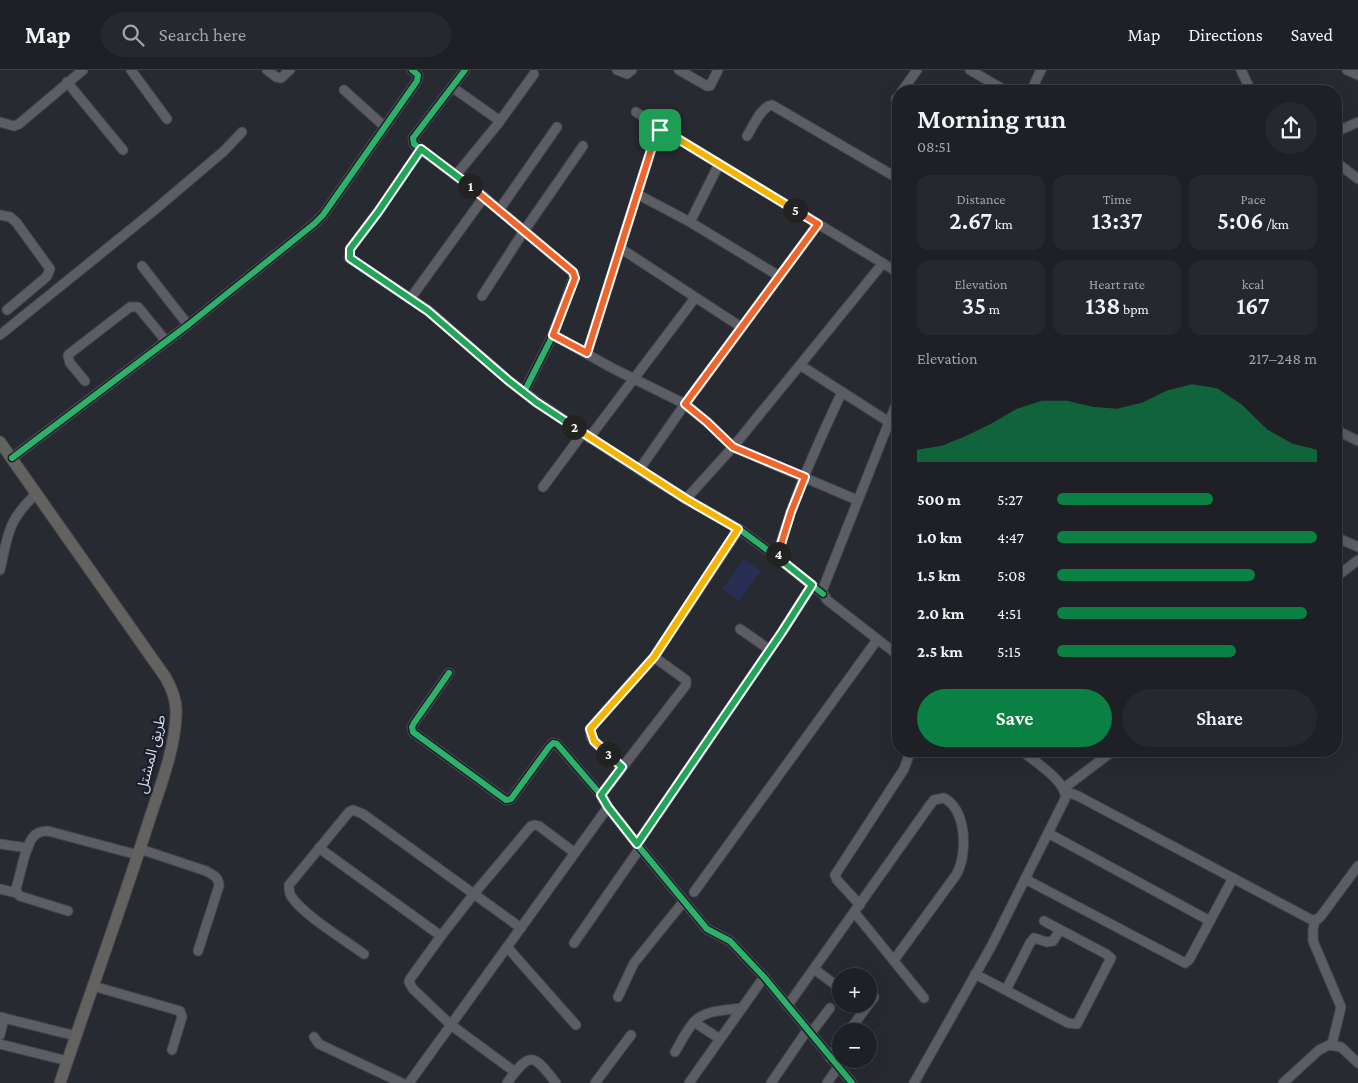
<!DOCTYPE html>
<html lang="en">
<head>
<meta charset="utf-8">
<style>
	body { margin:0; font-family:"Crimson Pro","Noto Sans Arabic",serif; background:#26282d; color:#f1f3f6; height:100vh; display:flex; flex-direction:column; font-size:19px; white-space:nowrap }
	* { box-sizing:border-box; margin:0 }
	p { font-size:16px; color:#a1a3a7 }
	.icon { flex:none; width:28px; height:28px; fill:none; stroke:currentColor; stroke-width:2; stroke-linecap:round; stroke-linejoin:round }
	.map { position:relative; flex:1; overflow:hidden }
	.sheet { position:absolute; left:892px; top:15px; width:450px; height:672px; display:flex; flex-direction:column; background:#1e2025; border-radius:20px; box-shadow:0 5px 20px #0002,0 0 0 1px #3c3e42 }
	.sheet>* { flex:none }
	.fabs { position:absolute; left:832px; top:898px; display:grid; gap:10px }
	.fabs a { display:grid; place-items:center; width:45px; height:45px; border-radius:50%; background:#1e2025; box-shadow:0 5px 20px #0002,0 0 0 1px #3c3e42; font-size:25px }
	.pin { position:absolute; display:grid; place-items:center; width:42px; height:42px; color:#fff; margin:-21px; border-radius:10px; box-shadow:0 2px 8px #0006 }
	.km { position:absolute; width:25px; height:25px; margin:-12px; border-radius:50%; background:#222; color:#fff; font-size:14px; line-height:25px; text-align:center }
	.round { display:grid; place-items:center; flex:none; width:52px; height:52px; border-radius:26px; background:#26282d }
	.head { display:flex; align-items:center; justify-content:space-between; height:85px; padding:0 25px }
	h1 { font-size:28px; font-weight:600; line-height:38px }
	.metrics { display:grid; grid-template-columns:repeat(3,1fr); gap:8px; height:85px; padding:5px 25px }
	.metrics div { display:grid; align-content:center; border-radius:12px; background:#26282d; text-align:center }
	.metrics b { font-size:25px; font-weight:600 }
	.metrics small { font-size:14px; font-weight:400 }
	.metrics p { font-size:14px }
	.chart { height:140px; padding:10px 25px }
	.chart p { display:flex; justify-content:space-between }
	.chart svg { width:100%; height:90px; margin-top:5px; fill:#0b8043; opacity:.7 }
	.primary-button { display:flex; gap:10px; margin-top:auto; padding:10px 25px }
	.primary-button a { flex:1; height:58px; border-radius:30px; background:#0b8043; color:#fff; font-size:20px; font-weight:600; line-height:58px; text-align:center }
	.primary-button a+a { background:#26282d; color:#f1f3f6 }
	ul { padding:0 25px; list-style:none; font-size:16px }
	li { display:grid; grid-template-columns:80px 60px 1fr; align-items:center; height:38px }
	li i { height:12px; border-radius:6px; background:#0b8043 }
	header { display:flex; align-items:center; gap:30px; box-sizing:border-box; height:70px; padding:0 25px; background:#1e2025; border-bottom:1px solid #3c3e42 }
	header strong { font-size:24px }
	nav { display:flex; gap:28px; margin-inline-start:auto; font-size:18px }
	.search { width:350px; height:45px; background:#26282d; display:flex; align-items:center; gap:12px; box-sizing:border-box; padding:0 18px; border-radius:28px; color:#a1a3a7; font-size:19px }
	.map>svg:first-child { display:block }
	.green { fill:#282e54 }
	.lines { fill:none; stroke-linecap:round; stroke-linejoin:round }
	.minor-casing { stroke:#44464d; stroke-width:11 }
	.major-casing { stroke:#44464d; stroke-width:13 }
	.minor { stroke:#5d5e64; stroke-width:9 }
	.major { stroke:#646261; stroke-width:11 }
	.cycleway-casing { stroke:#1a1d2b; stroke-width:9 }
	.cycleway { stroke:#2db169; stroke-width:6 }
	.split-1-casing { stroke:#fff; stroke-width:10 }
	.split-2-casing { stroke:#fff; stroke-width:10 }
	.split-3-casing { stroke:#fff; stroke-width:10 }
	.split-4-casing { stroke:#fff; stroke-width:10 }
	.split-5-casing { stroke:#fff; stroke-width:10 }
	.split-6-casing { stroke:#fff; stroke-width:10 }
	.split-1 { stroke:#f0652b; stroke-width:6 }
	.split-2 { stroke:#22a559; stroke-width:6 }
	.split-3 { stroke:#f5b400; stroke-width:6 }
	.split-4 { stroke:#22a559; stroke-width:6 }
	.split-5 { stroke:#f0652b; stroke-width:6 }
	.split-6 { stroke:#f5b400; stroke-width:6 }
	.labels { text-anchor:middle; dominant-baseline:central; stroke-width:4.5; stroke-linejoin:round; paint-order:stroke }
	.street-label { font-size:15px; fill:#d4d7e1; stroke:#1a1d2b }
</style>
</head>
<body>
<header>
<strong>Map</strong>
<div class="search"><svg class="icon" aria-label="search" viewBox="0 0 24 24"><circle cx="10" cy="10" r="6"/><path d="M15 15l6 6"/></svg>Search here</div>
<nav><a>Map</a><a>Directions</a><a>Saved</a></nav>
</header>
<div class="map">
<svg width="1358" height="1013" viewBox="0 0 1358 1013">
	<rect width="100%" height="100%" fill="#282a31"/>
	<path class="green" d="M744 489 761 501 739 531 722 519Z"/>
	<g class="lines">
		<defs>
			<g id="minor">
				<path d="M131 0 167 49"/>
				<path d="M267 0 276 7 281 8 290 0"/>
				<path d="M465 0 413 68 414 74 484 127 575 204 553 265 524 322 583 363 639 400 686 429 739 459 774 485 823 524"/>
				<path d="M617 0 627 4 632 0"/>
				<path d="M679 0 707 16H710L718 0"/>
				<path d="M970 0 1006 21"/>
				<path d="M1241 0 1251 21"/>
				<path d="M1347 0 1358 5"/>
				<path d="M67 12 123 80"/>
				<path d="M452 17 500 51"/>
				<path d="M344 20 385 57"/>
				<path d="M902 21 917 0"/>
				<path d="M1031 21 1041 0"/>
				<path d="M896 29 899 26"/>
				<path d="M636 42 665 61"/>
				<path d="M0 52 14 56 19 54 83 0"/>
				<path d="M1336 62 1358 52"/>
				<path d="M747 66C753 57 761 36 772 35L899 109"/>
				<path d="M421 79 378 142 350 179 349 188 429 241 509 311 524 322"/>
				<path d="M1336 92 1358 109"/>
				<path d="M456 105 497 55 534 4"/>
				<path d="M637 124 690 152 779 206"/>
				<path d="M499 140 557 57"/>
				<path d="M0 145 10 147 16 152 50 199 47 206 44 209 7 240"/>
				<path d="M690 152 719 94"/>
				<path d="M620 178 741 257"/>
				<path d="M142 196 188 255"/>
				<path d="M482 226 524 161 583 76"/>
				<path d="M410 229 484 127"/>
				<path d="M0 265 151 143 224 81 242 62"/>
				<path d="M553 265 612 298 685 334 707 352 733 377 857 430"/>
				<path d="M587 283 656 64 660 60 665 61 899 203"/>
				<path d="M800 295 883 193"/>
				<path d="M85 311 70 293 68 286 69 284 130 237H138L166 271"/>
				<path d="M899 327 822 521 827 530 899 586"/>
				<path d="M1336 360 1358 371"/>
				<path d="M589 368 695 228"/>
				<path d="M12 388 188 255 314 154 323 145 417 11 418 5 412 0"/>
				<path d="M639 400 685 334 818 154"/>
				<path d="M543 417 583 363"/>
				<path d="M686 429 733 377 800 295 889 352"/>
				<path d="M1336 467 1358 477"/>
				<path d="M777 487C791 432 818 373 842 322"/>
				<path d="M0 500C8 464 8 450 36 424"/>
				<path d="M1336 507 1358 490"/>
				<path d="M740 559 770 580"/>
				<path d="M449 603 414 653 412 657 413 662 506 730 511 729 549 677 553 673 557 674 601 725 608 737 640 778 707 859 730 871 764 907 852 1013"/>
				<path d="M622 697 594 671 591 667 590 659 654 587 739 459"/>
				<path d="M1064 718 1113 681"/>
				<path d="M1065 721 1078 726 1312 850 1318 849 1321 846 1358 796"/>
				<path d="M601 725 686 615V610L654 587"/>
				<path d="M1048 763 1210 851"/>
				<path d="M0 774 28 778"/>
				<path d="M637 774 782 562 812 515"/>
				<path d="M319 778 441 866"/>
				<path d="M140 779 206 801C213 805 219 807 219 816L198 881"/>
				<path d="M1025 809 1185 893 1189 890 1233 808"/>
				<path d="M0 819 17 823"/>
				<path d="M694 822 877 570"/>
				<path d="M860 835 837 810 835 805 904 699 908 688"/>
				<path d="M68 841 20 826 17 823 16 818C21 804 24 779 33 767 37 762 42 761 48 761L138 785"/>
				<path d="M855 843 924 928"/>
				<path d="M1315 850 1313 860V871L1341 937 1332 974"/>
				<path d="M574 873 640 778"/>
				<path d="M507 877 576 955"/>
				<path d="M364 884C345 870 303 845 291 826 289 823 289 819 289 815L349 742 353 740 363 744 521 858"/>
				<path d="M814 899 841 919"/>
				<path d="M975 904 1068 953 1077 954 1111 888 1106 884 1044 851"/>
				<path d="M93 916 180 941 182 947 172 980"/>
				<path d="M1006 920 1030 873 1034 868 1047 872 1053 871 1060 860"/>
				<path d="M618 927 634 893 684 831"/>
				<path d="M788 935 930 735 934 730 944 728C967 740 968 785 956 805L894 890"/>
				<path d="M0 947 76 966"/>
				<path d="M694 952 720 969"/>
				<path d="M849 961 874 927"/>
				<path d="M811 963 830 938"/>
				<path d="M0 965 4 948"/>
				<path d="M314 967 319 974 402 1013"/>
				<path d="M0 974 68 991"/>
				<path d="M675 982C681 972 686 961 694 952 704 940 727 940 742 938"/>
				<path d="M830 988 841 972"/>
				<path d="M515 1002 451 955 413 919 409 912 410 909 441 866 473 825 531 756 535 755 539 756 575 783"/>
				<path d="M409 1013 608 737"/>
				<path d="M507 1013C530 981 533 983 556 1013"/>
				<path d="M595 1013 631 965"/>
				<path d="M689 1013 764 907"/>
				<path d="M771 1013 808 959"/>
				<path d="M827 1013 838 997"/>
				<path d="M914 1013 992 875 1065 729C1068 712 1035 692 1022 681"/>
				<path d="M1283 1013 1319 980 1329 975 1341 977 1358 993"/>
			</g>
			<path id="major" d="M0 372 166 608C172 619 177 631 176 644 175 681 159 719 148 754 120 841 89 926 60 1013"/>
		</defs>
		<use href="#minor" class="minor-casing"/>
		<use href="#major" class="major-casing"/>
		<use href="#minor" class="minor"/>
		<use href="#major" class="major"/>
		<defs>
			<g id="cycleway">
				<path d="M465 0 413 68 414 74 484 127 575 204 553 265 524 322 583 363 639 400 686 429 739 459 774 485 823 524"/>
				<path d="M12 388 188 255 314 154 323 145 417 11 418 5 412 0"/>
				<path d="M449 603 414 653 412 657 413 662 506 730 511 729 549 677 553 673 557 674 601 725 608 737 640 778 707 859 730 871 764 907 852 1013"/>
			</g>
		</defs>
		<use href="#cycleway" class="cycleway-casing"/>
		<use href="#cycleway" class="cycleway"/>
	</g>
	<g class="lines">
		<defs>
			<path id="split-1" d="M470 116 573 202 575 208 553 265 587 283 656 64 660 60"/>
			<path id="split-2" d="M470 116 421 79 378 142 350 179V188L428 241 509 311 536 332 574 357"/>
			<path id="split-3" d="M574 357 686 429 738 459 654 587 590 659 594 671 608 684"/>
			<path id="split-4" d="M608 684 622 697 601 725 608 737 637 774 782 562 812 515 777 487 778 484"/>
			<path id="split-5" d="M778 484 791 442 805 407 733 377 707 352 685 334 818 154 795 140"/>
			<path id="split-6" d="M660 60 665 61 795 140"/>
		</defs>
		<use href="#split-1" class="split-1-casing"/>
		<use href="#split-2" class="split-2-casing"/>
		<use href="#split-3" class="split-3-casing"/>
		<use href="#split-4" class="split-4-casing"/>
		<use href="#split-5" class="split-5-casing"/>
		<use href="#split-6" class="split-6-casing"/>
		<use href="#split-1" class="split-1"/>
		<use href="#split-2" class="split-2"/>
		<use href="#split-3" class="split-3"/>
		<use href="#split-4" class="split-4"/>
		<use href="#split-5" class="split-5"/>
		<use href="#split-6" class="split-6"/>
	</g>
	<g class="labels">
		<g class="street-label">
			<text transform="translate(151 684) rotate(-76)">طريق المشتل</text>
		</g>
	</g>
</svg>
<div class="fabs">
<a>+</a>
<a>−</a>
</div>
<div class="pin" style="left:660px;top:60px;background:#1e9e55"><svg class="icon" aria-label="arrive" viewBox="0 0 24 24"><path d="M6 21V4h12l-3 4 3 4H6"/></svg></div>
<b class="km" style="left:470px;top:116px">1</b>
<b class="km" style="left:574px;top:357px">2</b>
<b class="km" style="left:608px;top:684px">3</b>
<b class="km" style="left:778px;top:484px">4</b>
<b class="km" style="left:795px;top:140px">5</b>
<section class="sheet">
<div class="head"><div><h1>Morning run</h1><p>08:51</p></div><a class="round"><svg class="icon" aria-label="share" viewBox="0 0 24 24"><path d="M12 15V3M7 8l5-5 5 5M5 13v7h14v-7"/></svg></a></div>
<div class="metrics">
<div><p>Distance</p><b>2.67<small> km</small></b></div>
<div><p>Time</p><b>13:37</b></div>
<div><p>Pace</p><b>5:06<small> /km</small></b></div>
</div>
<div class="metrics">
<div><p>Elevation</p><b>35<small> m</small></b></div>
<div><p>Heart rate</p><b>138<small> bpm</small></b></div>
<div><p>kcal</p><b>167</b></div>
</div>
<div class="chart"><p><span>Elevation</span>217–248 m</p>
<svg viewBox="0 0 160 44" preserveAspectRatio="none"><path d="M0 44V38L10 36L20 31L30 25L40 18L50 14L60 14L70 17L80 18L90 15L100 9L110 6L120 8L130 16L140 28L150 35L160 38V44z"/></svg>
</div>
<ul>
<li><b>500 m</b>5:27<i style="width:60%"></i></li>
<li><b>1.0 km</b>4:47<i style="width:100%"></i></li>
<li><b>1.5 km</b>5:08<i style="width:76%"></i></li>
<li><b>2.0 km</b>4:51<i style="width:96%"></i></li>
<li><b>2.5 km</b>5:15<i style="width:69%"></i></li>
</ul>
<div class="primary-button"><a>Save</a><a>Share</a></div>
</section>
</div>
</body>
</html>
